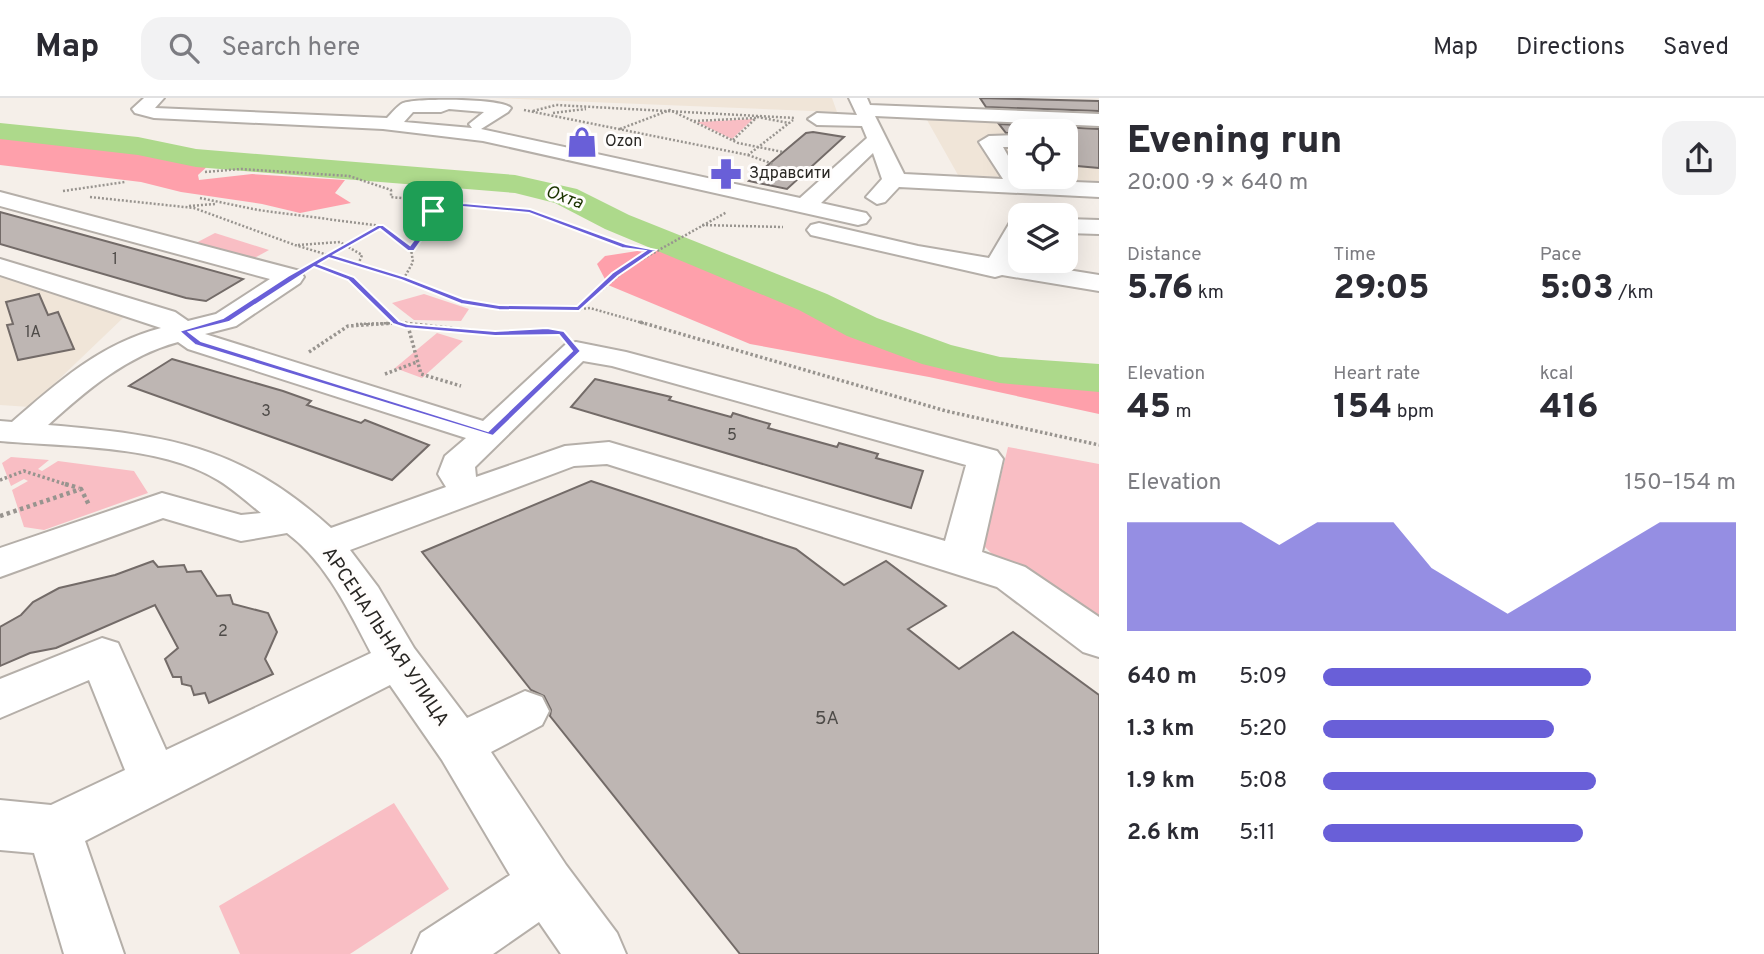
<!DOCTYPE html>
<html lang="en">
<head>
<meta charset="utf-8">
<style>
	body { margin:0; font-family:Overpass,sans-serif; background:#f2f2f3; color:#2b2b33; height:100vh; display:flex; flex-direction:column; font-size:26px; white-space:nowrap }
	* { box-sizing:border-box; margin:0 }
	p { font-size:23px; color:#7c7c81 }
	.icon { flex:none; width:38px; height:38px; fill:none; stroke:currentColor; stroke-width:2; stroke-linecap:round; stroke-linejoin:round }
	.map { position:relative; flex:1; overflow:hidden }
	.sheet { display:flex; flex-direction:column; background:#fff; width:665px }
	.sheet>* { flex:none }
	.tools { position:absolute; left:1008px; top:21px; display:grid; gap:14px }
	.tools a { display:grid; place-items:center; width:70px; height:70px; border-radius:14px; background:#fff; box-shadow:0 7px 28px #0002; font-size:35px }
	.pin { position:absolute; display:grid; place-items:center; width:60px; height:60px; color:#fff; margin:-30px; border-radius:14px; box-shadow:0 4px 10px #0006 }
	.round { display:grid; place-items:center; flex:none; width:74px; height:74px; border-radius:21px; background:#f2f2f3 }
	.overview { display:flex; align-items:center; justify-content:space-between; height:119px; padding:0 28px }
	h1 { font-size:38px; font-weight:800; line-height:52px }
	.metrics { display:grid; grid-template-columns:repeat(3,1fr); gap:10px; height:119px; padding:7px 28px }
	.metrics div { display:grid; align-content:center }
	.metrics b { font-size:35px; font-weight:800 }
	.metrics small { font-size:19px; font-weight:400 }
	.metrics p { font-size:19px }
	.chart { height:196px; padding:14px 28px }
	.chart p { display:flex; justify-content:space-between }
	.chart svg { width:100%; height:126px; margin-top:7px; fill:#695fd8; opacity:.7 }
	ul { padding:0 28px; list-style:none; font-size:23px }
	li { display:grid; grid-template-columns:112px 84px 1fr; align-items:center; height:52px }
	li i { height:18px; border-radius:9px; background:#695fd8 }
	header { display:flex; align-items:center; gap:42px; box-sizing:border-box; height:98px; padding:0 35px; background:#fff; border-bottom:2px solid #e1e1e2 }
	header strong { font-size:33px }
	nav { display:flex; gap:38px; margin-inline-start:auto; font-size:24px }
	.search { width:490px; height:63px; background:#f2f2f3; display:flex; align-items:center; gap:18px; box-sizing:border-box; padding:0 24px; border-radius:21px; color:#7c7c81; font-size:26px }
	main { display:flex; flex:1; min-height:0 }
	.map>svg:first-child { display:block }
	.built { fill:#f0e5d8; fill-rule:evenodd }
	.green { fill:#f9bec4 }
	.forest { fill:#fea0ab }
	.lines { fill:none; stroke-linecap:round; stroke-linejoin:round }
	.river { fill:#add98b; fill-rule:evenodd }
	.building { fill:#beb6b3; stroke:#736b68; stroke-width:2 }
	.minor-casing { stroke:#b5afa9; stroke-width:4 }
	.path-far2 { stroke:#98948f; stroke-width:2.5; stroke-dasharray:2 2; stroke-linecap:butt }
	.path-far1 { stroke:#98948f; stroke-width:3.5; stroke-dasharray:2.5 2.5; stroke-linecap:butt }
	.path { stroke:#98948f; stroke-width:4.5; stroke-dasharray:3.5 3.5; stroke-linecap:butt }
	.minor { fill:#fff; fill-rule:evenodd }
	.route { fill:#695fd8; stroke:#fff; stroke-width:2; fill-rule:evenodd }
	.labels { text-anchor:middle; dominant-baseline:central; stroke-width:6; stroke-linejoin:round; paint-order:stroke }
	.far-poi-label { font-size:16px; fill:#292724; stroke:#fffdfc; text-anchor:start }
	.number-label { font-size:16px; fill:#4e4b48 }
	.far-water-label { font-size:18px; font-style:italic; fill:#1c3500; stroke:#fffdfc }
	.street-label { font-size:19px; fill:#292724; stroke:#fffdfc }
	.near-number-label { font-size:19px; fill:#4e4b48 }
</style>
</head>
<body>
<header>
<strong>Map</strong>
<div class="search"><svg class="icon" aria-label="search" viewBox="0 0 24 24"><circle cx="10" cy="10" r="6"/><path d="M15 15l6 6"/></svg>Search here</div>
<nav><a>Map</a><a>Directions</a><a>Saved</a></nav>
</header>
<main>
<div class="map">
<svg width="1099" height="856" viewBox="0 0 1099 856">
	<rect width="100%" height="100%" fill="#f5efe9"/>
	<g class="built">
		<path d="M495 0H832L837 14 541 2Z"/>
		<path d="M927 22 1099 29V83L958 77ZM1020 33H1066V79H1020Z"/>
		<path d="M0 178 125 218 30 309 0 307Z"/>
	</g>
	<g class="green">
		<path d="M753 21 732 41 697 24Z"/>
		<path d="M215 135 269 152 249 163 192 147Z"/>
		<path d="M424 196 469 211 461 223 414 222 392 205Z"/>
		<path d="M437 235 463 243 422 280 395 270Z"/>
		<path d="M1008 349 1099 366V531L1001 465 984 448Z"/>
		<path d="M11 359 49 362 38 371 42 373 58 363 134 373 148 395 44 432 24 429 12 392 28 383 24 381 11 388 2 365Z"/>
		<path d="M394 705 449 791 350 856H240L219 808Z"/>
	</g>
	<g class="forest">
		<path d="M0 37 211 65 198 77 199 82 252 76 345 82 335 95 351 105 300 115 262 106 181 94 141 84 0 67Z"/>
		<path d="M663 149 769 191 909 254 997 274 1099 284V316L929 279 750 246 608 187 597 166 605 158Z"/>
	</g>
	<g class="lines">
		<path class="river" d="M0 25 138 39 196 51 515 77 577 91 629 117 827 196 877 220 951 247 1000 259 1099 266V294L1000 285 922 266 847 238 799 212 605 131 555 105 515 95 196 69 138 57 0 41Z"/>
	</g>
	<g class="building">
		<path d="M980 0 1099 3V13L986 9Z"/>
		<path d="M999 26 1099 31V70L1066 67V33L1006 35Z"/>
		<path d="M813 34 844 39 787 91 749 83 806 35Z"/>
		<path d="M0 114 120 147 243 181 206 203 186 200 0 146Z"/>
		<path d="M39 196 48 217 58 214 74 251 18 262 7 227 13 226 6 204Z"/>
		<path d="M172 261 283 293 311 303 307 307 361 325 365 322 429 347 392 382 129 288Z"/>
		<path d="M595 281 671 299 669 302 731 319 733 315 749 320 770 326 768 330 837 349 839 345 878 356 876 360 923 373 911 410 571 309Z"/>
		<path d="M591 383 796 451 844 487 886 463 946 508 908 531 959 571 1013 534 1099 597V856H740L550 618 551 612 544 598 531 592 422 454Z"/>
		<path d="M153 463 158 469 184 467 187 474 201 473 217 498 230 497 233 506 268 515 277 534 265 561 273 576 209 605 205 595 194 597 191 588 182 586 181 579H173L165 561 178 550 155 507 56 550 30 555 0 568V529L21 517 33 504 59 490 115 477Z"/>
	</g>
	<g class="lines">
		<defs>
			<g id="minor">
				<path d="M144 0H164L155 10 387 20C392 15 397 8 403 5 416 0 502 0 511 10L508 14 481 31 800 100 867 40 862 28 817 27 808 21 817 15 857 17 849 0H867L870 7 1099 16V28L875 18 904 76 1003 81 979 44 989 38 1020 37V49H1003L1020 79 1025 82 1099 85V99L899 89 885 104 877 106 866 99 882 81 873 55 821 105 866 115 870 120 866 125 858 127 483 43 383 31 154 20 135 15 132 11ZM449 11 484 14 469 26 472 30 404 24 413 14H441Z"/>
				<path d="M0 94 300 173 304 179 300 185 236 228 205 236 483 323 565 247 576 244 626 254 997 353 1003 361 982 454 1025 469 1099 519V559L1083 554 997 489 607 366 574 368 350 452 378 489 414 550 467 620 525 593 542 599 549 613 542 627 491 654 566 767 617 835 626 856H561L539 824 493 856H412L421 835 510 777 442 662 390 587 85 743 124 856H64L34 755 0 752V702L51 707 125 672 89 582 0 620V581L102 540 118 545 166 652 371 555C349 513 326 464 287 435L241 443 163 420 0 479V450L162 395 241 417 261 415C247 404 233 391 218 382 159 346 66 349 0 343V323L12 324C58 284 100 246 161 230L0 177V161L175 214 188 223 216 216 270 181 0 108ZM178 244 188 251 466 340 445 358 438 376 446 389 331 430C239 347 167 337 48 327 87 292 126 258 178 244ZM583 263 612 268 966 367 945 443 609 344 565 348 476 379 475 369Z"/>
				<path d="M1020 119V148L1012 163 1099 177V193L1002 177 995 179 811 137 807 132 811 127 819 125 918 148 989 160 1012 121Z"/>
				<path d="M1066 121 1099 122V136L1066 135Z"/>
			</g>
		</defs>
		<use href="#minor" class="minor-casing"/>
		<g class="path-far2">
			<path d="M524 12 748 57 793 22"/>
			<path d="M533 13 556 7 795 20"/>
			<path d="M553 15 586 11"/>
			<path d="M757 19 789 25"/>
			<path d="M694 23 756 20"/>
			<path d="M620 31 670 12 738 45 783 54"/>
			<path d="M733 42 756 20"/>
			<path d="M748 57 773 66"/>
			<path d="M205 74 241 71 349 78 391 92V99L530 113 624 148 651 152"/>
			<path d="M63 93 125 84"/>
			<path d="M90 99 194 110 295 147 404 180 461 203 499 210 579 211 630 168 727 114"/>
			<path d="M200 100 258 112 381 128 411 151 413 164 404 180"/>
			<path d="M189 108 215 106"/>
			<path d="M433 113 459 108"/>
			<path d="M1035 113 1051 117"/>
			<path d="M702 127 783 129"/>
			<path d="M298 147 340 144 362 157 358 167"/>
			<path d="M411 151 429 126 432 104"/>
			<path d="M313 166 379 130"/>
			<path d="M314 167 351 181 401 226"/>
			<path d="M580 211 590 210 646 226"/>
			<path d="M356 226 395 225"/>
		</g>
		<g class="path-far1">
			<path d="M395 224 494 235 557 234"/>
			<path d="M640 224 946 313 1099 347"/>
			<path d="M408 228 421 276 461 288"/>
			<path d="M309 254 348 228 395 225"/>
			<path d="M385 276 417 264"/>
			<path d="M0 382 24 373 71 388"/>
		</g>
		<g class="path">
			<path d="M65 386 79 390"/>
			<path d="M0 418 81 391 89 407"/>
		</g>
		<use href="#minor" class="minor"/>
	</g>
	<path class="route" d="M463 105 530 111 626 146 656 152 618 178 579 213 499 212 461 206 401 182 329 160 319 166 354 179 399 223 408 226 495 233 547 230 564 233 581 253 493 338 195 247 179 233 223 220 288 178 378 127H383L410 147 426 126 430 111ZM463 109 529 115 622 150 645 153 612 175 577 208 499 207 463 201 406 179 334 157 380 131 408 153H414L433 126 436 114ZM314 169 348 182 393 226 405 230 495 238 559 237 572 253 488 333 201 243 189 234 229 224Z"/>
	<defs>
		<symbol id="shop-bare" viewBox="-9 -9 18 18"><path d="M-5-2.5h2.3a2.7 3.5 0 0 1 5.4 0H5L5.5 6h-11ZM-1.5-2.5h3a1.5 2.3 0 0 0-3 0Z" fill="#695fd8" stroke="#fffdfc" stroke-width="2.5" paint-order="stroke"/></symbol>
		<symbol id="pharmacy-bare" viewBox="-9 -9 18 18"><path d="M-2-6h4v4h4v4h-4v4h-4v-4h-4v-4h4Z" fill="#695fd8" stroke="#fffdfc" stroke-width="2.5" paint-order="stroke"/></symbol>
	</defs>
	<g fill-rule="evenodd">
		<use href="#shop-bare" x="560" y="22" width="44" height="44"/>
		<use href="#pharmacy-bare" x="704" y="54" width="44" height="44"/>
	</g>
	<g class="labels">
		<g class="far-poi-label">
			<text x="605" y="44">Ozon</text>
			<text x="749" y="76">Здравсити</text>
		</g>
		<g class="number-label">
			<text x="115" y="162">1</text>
			<text x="33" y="235">1А</text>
			<text x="266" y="314">3</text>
			<text x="732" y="338">5</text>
			<text x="223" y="534">2</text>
		</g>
		<g class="far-water-label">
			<text transform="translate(564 100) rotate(20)">Охта</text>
		</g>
		<g class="street-label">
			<text transform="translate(385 539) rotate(56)">АРСЕНАЛЬНАЯ УЛИЦА</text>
		</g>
		<g class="near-number-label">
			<text x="827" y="621">5А</text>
		</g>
	</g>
</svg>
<div class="tools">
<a><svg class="icon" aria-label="locate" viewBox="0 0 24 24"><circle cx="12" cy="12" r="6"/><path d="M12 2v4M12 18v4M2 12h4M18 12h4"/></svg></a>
<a><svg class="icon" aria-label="layers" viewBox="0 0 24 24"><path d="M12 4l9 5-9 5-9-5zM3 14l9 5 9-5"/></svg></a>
</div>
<div class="pin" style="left:433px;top:113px;background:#1e9e55"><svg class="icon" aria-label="arrive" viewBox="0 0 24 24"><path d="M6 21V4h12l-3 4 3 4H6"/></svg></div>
</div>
<section class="sheet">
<div class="overview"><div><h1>Evening run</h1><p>20:00 · 9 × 640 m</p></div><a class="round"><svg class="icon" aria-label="share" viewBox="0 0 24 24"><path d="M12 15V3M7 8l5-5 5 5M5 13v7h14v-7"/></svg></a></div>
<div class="metrics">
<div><p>Distance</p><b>5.76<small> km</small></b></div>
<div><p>Time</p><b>29:05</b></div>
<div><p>Pace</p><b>5:03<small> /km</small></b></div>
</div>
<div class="metrics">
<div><p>Elevation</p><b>45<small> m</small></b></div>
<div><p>Heart rate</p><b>154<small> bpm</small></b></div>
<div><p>kcal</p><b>416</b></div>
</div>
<div class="chart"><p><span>Elevation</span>150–154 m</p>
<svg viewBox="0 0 160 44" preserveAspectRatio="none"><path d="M0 44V6L10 6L20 6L30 6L40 14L50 6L60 6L70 6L80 22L90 30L100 38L110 30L120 22L130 14L140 6L150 6L160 6V44z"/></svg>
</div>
<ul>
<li><b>640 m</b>5:09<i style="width:65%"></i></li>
<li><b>1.3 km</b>5:20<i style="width:56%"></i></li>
<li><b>1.9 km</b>5:08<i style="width:66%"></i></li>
<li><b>2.6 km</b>5:11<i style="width:63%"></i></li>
</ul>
</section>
</main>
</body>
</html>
